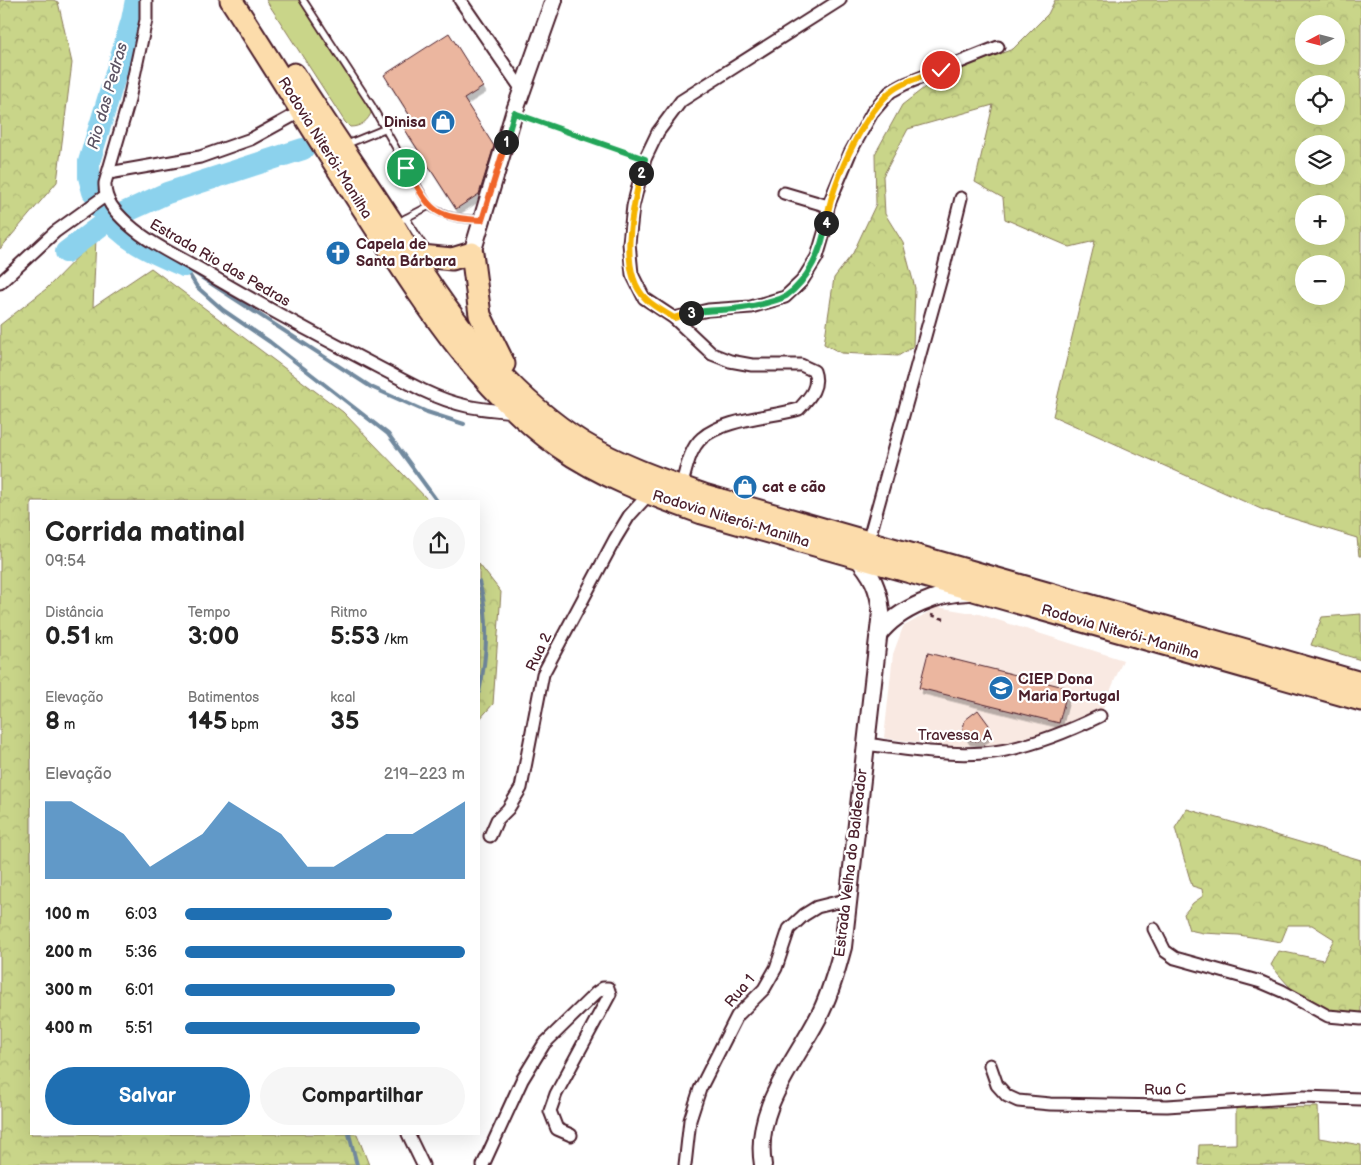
<!DOCTYPE html>
<html lang="pt">
<head>
<meta charset="utf-8">
<style>
	body { margin:0; font-family:"Balsamiq Sans",sans-serif; background:#f6f6f6; color:#222; height:100vh; display:flex; flex-direction:column; font-size:19px; white-space:nowrap }
	* { box-sizing:border-box; margin:0 }
	p { font-size:16px; color:#767676 }
	.icon { flex:none; width:28px; height:28px; fill:none; stroke:currentColor; stroke-width:2; stroke-linecap:round; stroke-linejoin:round }
	.map { position:relative; flex:1; overflow:hidden }
	.side { position:absolute; left:30px; top:500px; width:450px; height:635px; display:flex; flex-direction:column; background:#fff; border-radius:0px; box-shadow:0 5px 20px #0002 }
	.side>* { flex:none }
	.needle { width:32px; rotate:263deg }
	.buttons { position:absolute; left:1295px; top:15px; display:grid; gap:10px }
	.buttons a { display:grid; place-items:center; width:50px; height:50px; border-radius:50%; background:#fff; box-shadow:0 5px 20px #0002; font-size:25px }
	.pin { position:absolute; display:grid; place-items:center; width:42px; height:42px; color:#fff; margin:-21px; border:2px solid #fff; border-radius:50%; box-shadow:0 1px 5px #0007 }
	.km { position:absolute; width:25px; height:25px; margin:-12px; border-radius:50%; background:#222; color:#fff; font-size:14px; line-height:25px; text-align:center }
	.round { display:grid; place-items:center; flex:none; width:52px; height:52px; border-radius:26px; background:#f6f6f6 }
	.summary { display:flex; align-items:center; justify-content:space-between; height:85px; padding:0 15px }
	h1 { font-size:28px; font-weight:800; line-height:38px }
	.stats { display:grid; grid-template-columns:repeat(3,1fr); gap:8px; height:85px; padding:5px 15px }
	.stats div { display:grid; align-content:center }
	.stats b { font-size:25px; font-weight:800 }
	.stats small { font-size:14px; font-weight:400 }
	.stats p { font-size:14px }
	.chart { height:140px; padding:10px 15px }
	.chart p { display:flex; justify-content:space-between }
	.chart svg { width:100%; height:90px; margin-top:5px; fill:#1f6fb2; opacity:.7 }
	.action { display:flex; gap:10px; margin-top:auto; padding:10px 15px }
	.action a { flex:1; height:58px; border-radius:30px; background:#1f6fb2; color:#fff; font-size:20px; font-weight:800; line-height:58px; text-align:center }
	.action a+a { background:#f6f6f6; color:#222 }
	ul { padding:0 15px; list-style:none; font-size:16px }
	li { display:grid; grid-template-columns:80px 60px 1fr; align-items:center; height:38px }
	li i { height:12px; border-radius:6px; background:#1f6fb2 }
	.map>svg:first-child { display:block }
	.built { fill:#f9e9e2 }
	.forest { fill:url(#forest-crowns); stroke:#8a7a5a; fill-rule:evenodd }
	.park { fill:#c9d589; stroke:#8a7a5a }
	.lines { fill:none; stroke-linecap:round; stroke-linejoin:round }
	.stream { stroke:#728a9f; stroke-width:4 }
	.river { stroke:#8cd2ed; stroke-width:22 }
	.building { fill:#ebb69f; stroke:#4a1f2b; filter:url(#shadow) }
	.lane-casing { stroke:#4a1f2b; stroke-width:9 }
	.street-casing { stroke:#4a1f2b; stroke-width:15 }
	.secondary-casing { stroke:#4a1f2b; stroke-width:20 }
	.highway-casing { stroke:#4a1f2b; stroke-width:25 }
	.path { stroke:#4a1f2b; stroke-width:2.5; stroke-dasharray:5 4; stroke-linecap:butt }
	.lane { stroke:#fff; stroke-width:5.5 }
	.street { stroke:#fff; stroke-width:11 }
	.secondary { stroke:#fff; stroke-width:16 }
	.highway { stroke:#fcdcab; stroke-width:21 }
	.split-1-casing { stroke:#fff; stroke-width:10 }
	.split-2-casing { stroke:#fff; stroke-width:10 }
	.split-3-casing { stroke:#fff; stroke-width:10 }
	.split-4-casing { stroke:#fff; stroke-width:10 }
	.split-5-casing { stroke:#fff; stroke-width:10 }
	.split-1 { stroke:#f0652b; stroke-width:6 }
	.split-2 { stroke:#22a559; stroke-width:6 }
	.split-3 { stroke:#f5b400; stroke-width:6 }
	.split-4 { stroke:#22a559; stroke-width:6 }
	.split-5 { stroke:#f5b400; stroke-width:6 }
	.labels { text-anchor:middle; dominant-baseline:central; stroke-width:4.5; stroke-linejoin:round; paint-order:stroke }
	.poi-label { font-size:15px; font-weight:bold; fill:#4a1f2b; stroke:#fff; text-anchor:start }
	.street-label { font-size:15px; fill:#4a1f2b; stroke:#fff }
	.water-label { font-size:16px; font-style:italic; fill:#5e5565; stroke:#fff }
</style>
</head>
<body>
<div class="map">
<svg width="1361" height="1165" viewBox="0 0 1361 1165">
	<defs>
		<pattern id="forest-crowns" width="20" height="18" patternUnits="userSpaceOnUse" patternTransform="scale(1.25)"><rect width="20" height="18" fill="#c9d589"/><path d="M2 6a3 3 0 1 1 6 0M12 15a3 3 0 1 1 6 0" fill="none" stroke="#aeb676"/></pattern>
		<filter id="shadow"><feDropShadow dx="3" dy="5.5" stdDeviation="0" flood-color="#0004"/></filter>
	</defs>
	<rect width="100%" height="100%" fill="#fff"/>
	<filter id="ink" filterUnits="userSpaceOnUse"><feTurbulence type="fractalNoise" baseFrequency=".02" numOctaves="2"/><feDisplacementMap in="SourceGraphic" scale="10" xChannelSelector="R" yChannelSelector="G"/><feConvolveMatrix kernelMatrix="1 2 1 2 8 2 1 2 1" color-interpolation-filters="sRGB"/></filter>
	<g filter="url(#ink)">
		<path class="built" d="M937 607 979 614 1123 660 1100 716 1024 745 946 746 884 738 893 654 903 627Z"/>
		<g class="forest">
			<path d="M0 0H53L58 2 72 63 57 182 0 249Z"/>
			<path d="M1055 0H1361V556H1359L1357 538 1261 509 1053 416 1095 241 1070 247 1005 219 1003 198 975 182 993 105 908 129 883 176 885 214 903 243 915 288 913 347 898 356 841 353 824 344 834 278 853 253 876 204 875 154 902 105 938 77 1013 49 1048 14ZM1304 24H1336V56H1304ZM1304 84H1336V116H1304ZM1304 144H1336V176H1304ZM1304 204H1336V236H1304ZM1304 264H1336V296H1304Z"/>
			<path d="M96 238 93 307 151 268 343 412 429 501H31V1134H357L369 1165H0V325L46 289Z"/>
			<path d="M479 564 501 592 493 704 479 720Z"/>
			<path d="M1361 614V660L1311 645 1322 617Z"/>
			<path d="M1187 809 1361 860V1013C1313 1012 1301 1002 1271 965L1279 951 1323 960 1334 939 1312 925H1288L1281 942 1239 935 1203 933 1189 930 1184 914 1193 903 1203 896 1202 889 1192 886 1175 828Z"/>
			<path d="M1318 1107 1319 1138 1361 1145V1165H1198L1199 1145 1236 1144V1108Z"/>
		</g>
		<path class="park" d="M266 0H300L372 111C368 121 361 127 350 127L345 122Z"/>
		<g class="lines">
			<g class="stream">
				<path d="M184 266 197 287 223 310 270 342 388 434 437 501"/>
				<path d="M187 268 371 387 427 412 464 424"/>
				<path d="M479 582C490 616 487 658 479 692"/>
				<path d="M349 1134 357 1165"/>
			</g>
			<g class="river">
				<path d="M93 192 89 177V162L132 20 136 0"/>
				<path d="M101 210C122 240 151 252 184 266"/>
				<path d="M66 252 108 220 167 193 303 149"/>
			</g>
		</g>
		<g class="building">
			<path d="M449 33 483 87 464 99 494 146 479 194 456 209 402 125 412 119 384 75Z"/>
			<path d="M928 653 1068 688 1059 723 919 688Z"/>
			<path d="M978 710 989 725 986 736 977 741 967 739 962 732 965 720Z"/>
		</g>
		<g class="lines">
			<defs>
				<g id="lane">
					<path d="M303 0 372 106 429 206C445 217 461 219 480 220"/>
					<path d="M345 145 384 129"/>
					<path d="M406 218 426 250"/>
					<path d="M404 219 429 206"/>
				</g>
				<g id="street">
					<path d="M146 0V20L128 104 105 183C104 200 115 212 128 224 150 244 179 257 205 272 276 314 349 352 422 390 458 407 477 409 516 412"/>
					<path d="M460 0 522 90"/>
					<path d="M109 173 200 157 251 139 300 112"/>
					<path d="M784 193 828 206"/>
					<path d="M0 283 55 232 105 196"/>
					<path d="M674 318 708 310 751 307 785 297 802 281 817 257 825 230 828 206 850 153 872 113 890 92 905 84 998 47"/>
					<path d="M681 487C686 471 689 449 702 438 723 419 772 417 799 409 809 398 820 387 814 371L801 365H752L730 361 712 354 674 318 644 298 632 274 629 243 633 206 645 159 658 132 681 101 840 0"/>
					<path d="M868 542 943 271 961 198"/>
					<path d="M865 744C904 749 945 756 984 753 1023 750 1065 733 1100 716"/>
					<path d="M490 836 497 820 508 809 521 788 543 674 615 539 629 516 649 494"/>
					<path d="M1154 929 1165 951 1175 958 1261 982 1282 991 1328 1016 1361 1019"/>
					<path d="M990 1065 997 1085 1007 1096 1018 1101 1050 1104 1167 1106 1304 1097 1361 1099"/>
					<path d="M408 1134 423 1165"/>
					<path d="M483 1165 522 1080 544 1044 596 993 603 988H608L610 994 556 1094 550 1111 557 1129 571 1135"/>
					<path d="M685 1165 690 1120 700 1089 737 1016 764 989 776 968 789 929 804 915 817 907 849 899"/>
				</g>
				<g id="secondary">
					<path d="M472 253 514 113 554 0"/>
					<path d="M879 634C898 609 941 591 972 592"/>
					<path d="M763 1165C753 1107 797 1061 821 1012 831 991 837 969 843 947L881 612C879 589 872 574 856 557"/>
				</g>
				<g id="highway">
					<path d="M231 0C280 75 326 152 375 227 427 307 480 390 558 446 602 477 652 495 702 513L1361 700"/>
					<path d="M294 74C326 124 360 173 392 222 399 233 404 244 411 255 455 326 511 398 583 443 621 466 662 480 704 495L1361 683"/>
					<path d="M411 255 452 259 472 253 480 315 504 364"/>
				</g>
			</defs>
			<use href="#lane" class="lane-casing"/>
			<use href="#street" class="street-casing"/>
			<use href="#secondary" class="secondary-casing"/>
			<use href="#highway" class="highway-casing"/>
			<g class="path">
				<path d="M528 117 635 156"/>
				<path d="M931 615 944 619"/>
			</g>
			<use href="#lane" class="lane"/>
			<use href="#street" class="street"/>
			<use href="#secondary" class="secondary"/>
			<use href="#highway" class="highway"/>
		</g>
	</g>
	<g class="lines" filter="url(#ink)">
		<defs>
			<path id="split-1" d="M406 168C431 209 430 218 482 220L506 142"/>
			<path id="split-2" d="M506 142 514 113 645 159 641 173"/>
			<path id="split-3" d="M641 173C633 207 617 271 646 299 654 307 665 312 674 318L691 313"/>
			<path id="split-4" d="M691 313C711 309 733 311 753 306 762 304 778 301 786 296 809 280 822 249 826 223"/>
			<path id="split-5" d="M826 223C832 183 860 121 889 93 902 81 925 76 941 70"/>
		</defs>
		<use href="#split-1" class="split-1-casing"/>
		<use href="#split-2" class="split-2-casing"/>
		<use href="#split-3" class="split-3-casing"/>
		<use href="#split-4" class="split-4-casing"/>
		<use href="#split-5" class="split-5-casing"/>
		<use href="#split-1" class="split-1"/>
		<use href="#split-2" class="split-2"/>
		<use href="#split-3" class="split-3"/>
		<use href="#split-4" class="split-4"/>
		<use href="#split-5" class="split-5"/>
	</g>
	<defs>
		<symbol id="shop-disc" viewBox="-11 -11 22 22"><circle r="9.5" fill="#1f6fb2" stroke="#fff"/><path d="M-5-2.5h2.3a2.7 3.5 0 0 1 5.4 0H5L5.5 6h-11ZM-1.5-2.5h3a1.5 2.3 0 0 0-3 0Z" fill="#fff"/></symbol>
		<symbol id="church-disc" viewBox="-11 -11 22 22"><circle r="9.5" fill="#1f6fb2" stroke="#fff"/><path d="M-1.2-6h2.4v3.5h3.3v2.4h-3.3V6h-2.4V-.1h-3.3v-2.4h3.3Z" fill="#fff"/></symbol>
		<symbol id="school-disc" viewBox="-11 -11 22 22"><circle r="9.5" fill="#1f6fb2" stroke="#fff"/><path d="M0-5L7-2L0 1L-7-2ZM-4 1L0 2.5L4 1V4Q0 6-4 4Z" fill="#fff"/></symbol>
	</defs>
	<g fill-rule="evenodd">
		<use href="#shop-disc" x="429" y="108" width="28" height="28"/>
		<use href="#church-disc" x="324" y="239" width="28" height="28"/>
		<use href="#shop-disc" x="731" y="473" width="28" height="28"/>
		<use href="#school-disc" x="987" y="674" width="28" height="28"/>
	</g>
	<g class="labels">
		<g class="poi-label">
			<text x="426" y="122" text-anchor="end">Dinisa</text>
			<text x="356" y="244">Capela de<tspan x="356" dy="17">Santa Bárbara</tspan></text>
			<text x="762" y="487">cat e cão</text>
			<text x="1018" y="679">CIEP Dona<tspan x="1018" dy="17">Maria Portugal</tspan></text>
		</g>
		<g class="street-label">
			<text transform="translate(325 148) rotate(58)">Rodovia Niterói-Manilha</text>
			<text transform="translate(220 263) rotate(30)">Estrada Rio das Pedras</text>
			<text transform="translate(731 519) rotate(17)">Rodovia Niterói-Manilha</text>
			<text transform="translate(1120 632) rotate(16)">Rodovia Niterói-Manilha</text>
			<text transform="translate(539 652) rotate(-65)">Rua 2</text>
			<text x="955" y="735">Travessa A</text>
			<text transform="translate(851 863) rotate(-83)">Estrada Velha do Baldeador</text>
			<text transform="translate(740 991) rotate(-50)">Rua 1</text>
			<text transform="translate(1165 1090) rotate(-1)">Rua C</text>
		</g>
		<g class="water-label">
			<text transform="translate(108 96) rotate(-74)">Rio das Pedras</text>
		</g>
	</g>
</svg>
<div class="buttons">
<a><svg class="needle" viewBox="-14 -14 28 28"><path d="M0-13l5 13h-10z" fill="#e53935"/><path d="M0 13l5-13h-10z" fill="#767676"/></svg></a>
<a><svg class="icon" aria-label="locate" viewBox="0 0 24 24"><circle cx="12" cy="12" r="6"/><path d="M12 2v4M12 18v4M2 12h4M18 12h4"/></svg></a>
<a><svg class="icon" aria-label="layers" viewBox="0 0 24 24"><path d="M12 4l9 5-9 5-9-5zM3 14l9 5 9-5"/></svg></a>
<a>+</a>
<a>−</a>
</div>
<div class="pin" style="left:406px;top:168px;background:#1e9e55"><svg class="icon" aria-label="arrive" viewBox="0 0 24 24"><path d="M6 21V4h12l-3 4 3 4H6"/></svg></div>
<div class="pin" style="left:941px;top:70px;background:#d93025"><svg class="icon" aria-label="check" viewBox="0 0 24 24"><path d="M5 12l5 5 9-10"/></svg></div>
<b class="km" style="left:506px;top:142px">1</b>
<b class="km" style="left:641px;top:173px">2</b>
<b class="km" style="left:691px;top:313px">3</b>
<b class="km" style="left:826px;top:223px">4</b>
<section class="side">
<div class="summary"><div><h1>Corrida matinal</h1><p>09:54</p></div><a class="round"><svg class="icon" aria-label="share" viewBox="0 0 24 24"><path d="M12 15V3M7 8l5-5 5 5M5 13v7h14v-7"/></svg></a></div>
<div class="stats">
<div><p>Distância</p><b>0.51<small> km</small></b></div>
<div><p>Tempo</p><b>3:00</b></div>
<div><p>Ritmo</p><b>5:53<small> /km</small></b></div>
</div>
<div class="stats">
<div><p>Elevação</p><b>8<small> m</small></b></div>
<div><p>Batimentos</p><b>145<small> bpm</small></b></div>
<div><p>kcal</p><b>35</b></div>
</div>
<div class="chart"><p><span>Elevação</span>219–223 m</p>
<svg viewBox="0 0 160 44" preserveAspectRatio="none"><path d="M0 44V6L10 6L20 14L30 22L40 38L50 30L60 22L70 6L80 14L90 22L100 38L110 38L120 30L130 22L140 22L150 14L160 6V44z"/></svg>
</div>
<ul>
<li><b>100 m</b>6:03<i style="width:74%"></i></li>
<li><b>200 m</b>5:36<i style="width:100%"></i></li>
<li><b>300 m</b>6:01<i style="width:75%"></i></li>
<li><b>400 m</b>5:51<i style="width:84%"></i></li>
</ul>
<div class="action"><a>Salvar</a><a>Compartilhar</a></div>
</section>
</div>
</body>
</html>
